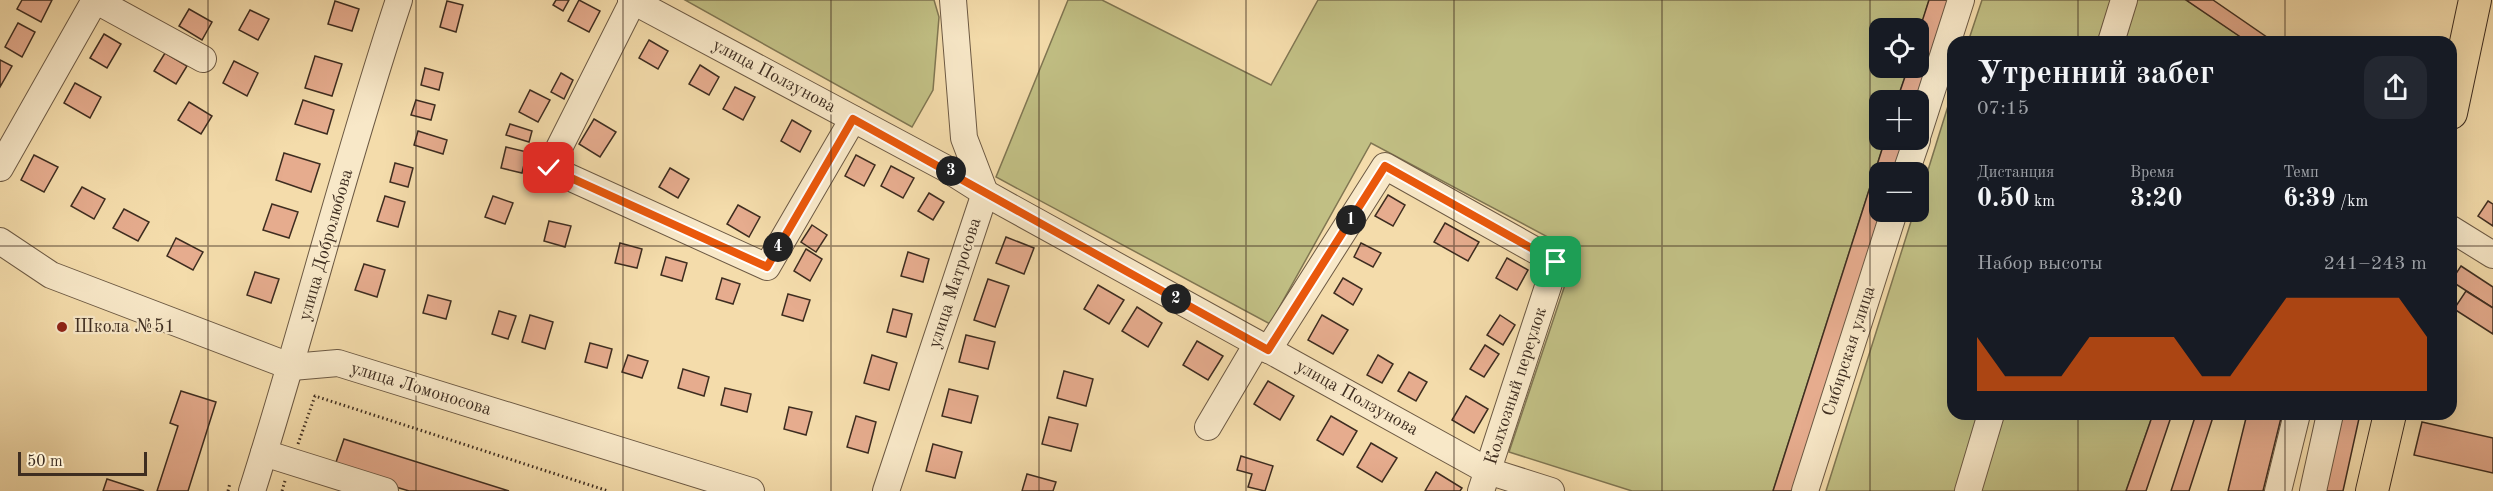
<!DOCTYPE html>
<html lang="ru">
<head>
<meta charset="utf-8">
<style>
	body { margin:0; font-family:"Old Standard TT",serif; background:#242831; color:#f1f3f6; height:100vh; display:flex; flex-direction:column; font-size:22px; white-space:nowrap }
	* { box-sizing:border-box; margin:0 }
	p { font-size:20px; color:#9ea1a6 }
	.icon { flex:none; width:33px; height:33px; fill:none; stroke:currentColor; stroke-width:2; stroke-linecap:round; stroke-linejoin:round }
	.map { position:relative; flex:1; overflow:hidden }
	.side { position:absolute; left:1947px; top:36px; width:510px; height:384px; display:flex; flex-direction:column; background:#171b24; border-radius:18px; box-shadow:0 6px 24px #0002 }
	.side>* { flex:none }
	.controls { position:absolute; left:1869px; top:18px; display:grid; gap:12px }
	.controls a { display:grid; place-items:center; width:60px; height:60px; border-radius:12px; background:#171b24; box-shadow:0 6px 24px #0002; font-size:30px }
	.scale { position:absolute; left:18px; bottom:15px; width:129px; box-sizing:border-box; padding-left:6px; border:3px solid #3e2d20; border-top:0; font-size:16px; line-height:21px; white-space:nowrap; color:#3e2d20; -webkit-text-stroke:4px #f8e8c8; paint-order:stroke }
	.pin { position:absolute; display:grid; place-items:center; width:51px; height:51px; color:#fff; margin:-26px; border-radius:12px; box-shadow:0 3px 9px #0006 }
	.km { position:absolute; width:30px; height:30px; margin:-15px; border-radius:50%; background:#222; color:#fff; font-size:16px; line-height:30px; text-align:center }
	.round { display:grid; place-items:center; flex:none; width:63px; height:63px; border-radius:18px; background:#242831 }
	.overview { display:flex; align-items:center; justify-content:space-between; height:102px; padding:0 30px }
	h1 { font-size:33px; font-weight:700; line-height:45px }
	.figures { display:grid; grid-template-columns:repeat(3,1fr); gap:9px; height:102px; padding:6px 30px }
	.figures div { display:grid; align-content:center }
	.figures b { font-size:26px; font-weight:700 }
	.figures small { font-size:16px; font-weight:400 }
	.figures p { font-size:16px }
	.chart { height:168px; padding:12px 30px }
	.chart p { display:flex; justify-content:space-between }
	.chart svg { width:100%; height:108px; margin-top:6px; fill:#ea580c; opacity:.7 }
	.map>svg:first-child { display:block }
	.green { fill:#c1bf84; stroke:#807652; stroke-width:1.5 }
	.building { fill:#e6ac8e; stroke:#3e2d20; stroke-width:1.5 }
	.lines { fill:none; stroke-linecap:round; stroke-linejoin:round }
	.minor-casing { stroke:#6c5943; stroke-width:28 }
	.major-casing { stroke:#3e2d20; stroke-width:34 }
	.path { stroke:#3e2d20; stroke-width:3; stroke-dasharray:1.5 3; stroke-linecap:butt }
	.minor { stroke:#f8e8c8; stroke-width:26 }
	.major { stroke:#f4dcab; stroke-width:32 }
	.route-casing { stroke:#fff; stroke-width:12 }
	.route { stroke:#ea580c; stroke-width:8 }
	.grid { fill:none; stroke:#3e2d20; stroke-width:1.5; stroke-opacity:0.55 }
	.poi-dot { fill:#8f2418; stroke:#f8e8c8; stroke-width:2 }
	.labels { text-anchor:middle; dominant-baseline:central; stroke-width:4.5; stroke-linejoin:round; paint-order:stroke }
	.street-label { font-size:18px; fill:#3e2d20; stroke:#f8e8c8 }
	.poi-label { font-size:18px; fill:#3e2d20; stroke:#f8e8c8; text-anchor:start }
</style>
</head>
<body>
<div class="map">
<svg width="2493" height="491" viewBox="0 0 2493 491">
	<rect width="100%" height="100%" fill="#f4dcab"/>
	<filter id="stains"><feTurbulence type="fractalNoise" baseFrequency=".00333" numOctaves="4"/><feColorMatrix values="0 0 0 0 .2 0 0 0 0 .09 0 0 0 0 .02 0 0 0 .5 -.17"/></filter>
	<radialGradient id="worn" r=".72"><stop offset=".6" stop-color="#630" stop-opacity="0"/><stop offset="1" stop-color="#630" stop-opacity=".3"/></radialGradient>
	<g class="green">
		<path d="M685 0H934L939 17 933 90 912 127Z"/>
		<path d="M1068 0H1102L1271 85 1318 0H1929L1919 34 1918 28H1880V68H1908L1897 100H1880V140H1885L1773 491H1632L1509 452 1576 252 1371 143 1270 324 996 177Z"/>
		<path d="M1982 0H2186L2248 42H1968Z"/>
		<path d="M1953 90V414H2153L2126 491H1826L1914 212H1918L1919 199Z"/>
	</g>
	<g class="building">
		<path d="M22 0H52L41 22 17 9Z"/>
		<path d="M556 0H569L563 11 553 5Z"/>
		<path d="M579 0 600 11 589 32 568 21Z"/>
		<path d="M1929 0H1950L1918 100H1897L1908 68H1918V34Z"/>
		<path d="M2186 0H2213L2274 42H2248Z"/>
		<path d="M335 1 359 9 352 31 328 24Z"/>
		<path d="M447 1 463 5 456 32 440 27Z"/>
		<path d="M189 9 212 22 202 40 179 26Z"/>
		<path d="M250 10 269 19 258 40 239 30Z"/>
		<path d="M18 23 35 32 22 57 5 47Z"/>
		<path d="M104 34 121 44 107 68 90 58Z"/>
		<path d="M649 40 668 51 658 69 639 58Z"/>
		<path d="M165 53 187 66 176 84 154 71Z"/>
		<path d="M315 56 342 64 332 96 305 88Z"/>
		<path d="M0 60 12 66 0 87Z"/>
		<path d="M234 61 258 73 247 96 223 83Z"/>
		<path d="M700 65 719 77 709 95 689 84Z"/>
		<path d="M425 68 443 73 439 90 421 85Z"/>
		<path d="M561 73 573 80 564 99 551 92Z"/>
		<path d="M75 83 101 97 90 118 64 103Z"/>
		<path d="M735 87 755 97 743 120 723 109Z"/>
		<path d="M530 90 550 100 538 122 519 112Z"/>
		<path d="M303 100 334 110 327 134 295 124Z"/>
		<path d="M416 100 435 105 431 120 411 115Z"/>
		<path d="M189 102 212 116 201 134 178 120Z"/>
		<path d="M594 119 616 132 600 157 579 144Z"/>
		<path d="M792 120 811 131 800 152 781 141Z"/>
		<path d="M510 124 532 131 529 142 506 135Z"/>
		<path d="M418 131 447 140 443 154 414 145Z"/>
		<path d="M1885 140H1905L1895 172H1880V212H1882L1794 491H1773Z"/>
		<path d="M506 147 527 152 522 173 501 168Z"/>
		<path d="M284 153 320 164 311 192 276 180Z"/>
		<path d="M34 155 58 167 44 192 21 180Z"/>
		<path d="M856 155 875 165 864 186 845 176Z"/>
		<path d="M395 163 413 168 408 187 390 182Z"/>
		<path d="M891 166 914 178 903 198 881 186Z"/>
		<path d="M670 168 689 179 678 198 659 187Z"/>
		<path d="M82 187 105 199 94 219 71 206Z"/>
		<path d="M929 193 944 202 933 220 918 211Z"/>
		<path d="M1388 195 1405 205 1393 226 1375 216Z"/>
		<path d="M385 196 405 202 398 227 377 221Z"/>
		<path d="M493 196 513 203 505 224 485 217Z"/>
		<path d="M2488 201 2493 204V226L2478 216Z"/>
		<path d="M272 204 298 212 289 238 263 230Z"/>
		<path d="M738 205 760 217 749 237 727 224Z"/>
		<path d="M124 209 149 222 138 241 113 228Z"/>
		<path d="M549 221 571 226 565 247 544 241Z"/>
		<path d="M1445 223 1479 242 1468 261 1434 242Z"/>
		<path d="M812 225 827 235 816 252 801 242Z"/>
		<path d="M1006 237 1034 248 1024 274 996 263Z"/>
		<path d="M176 238 203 252 193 270 167 256Z"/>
		<path d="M620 243 642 249 637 268 615 263Z"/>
		<path d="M1361 243 1381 253 1373 267 1354 257Z"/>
		<path d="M806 249 822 259 810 281 794 271Z"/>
		<path d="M908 252 929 259 923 282 901 276Z"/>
		<path d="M666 257 687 263 682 281 661 275Z"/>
		<path d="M1507 258 1528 270 1517 290 1496 278Z"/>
		<path d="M364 264 385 270 377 297 355 290Z"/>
		<path d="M2461 266 2493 287V308L2451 281Z"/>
		<path d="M255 272 279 279 271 303 247 295Z"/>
		<path d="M722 278 740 284 733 304 716 299Z"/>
		<path d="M1343 278 1362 289 1353 305 1334 293Z"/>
		<path d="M988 279 1009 286 995 327 974 320Z"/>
		<path d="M1098 285 1124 300 1109 324 1084 309Z"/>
		<path d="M2466 291 2493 308V334L2454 309Z"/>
		<path d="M788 294 810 300 803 321 782 315Z"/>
		<path d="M428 295 451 301 446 319 423 313Z"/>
		<path d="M1137 307 1162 323 1148 347 1122 331Z"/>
		<path d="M893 309 912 314 906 337 887 332Z"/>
		<path d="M499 311 516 316 508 339 492 334Z"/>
		<path d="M530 315 553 322 545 349 522 342Z"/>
		<path d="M1322 315 1348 330 1333 354 1308 340Z"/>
		<path d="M1500 315 1515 325 1503 345 1487 335Z"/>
		<path d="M966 335 995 342 988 369 959 362Z"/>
		<path d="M1197 341 1223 356 1208 380 1183 365Z"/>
		<path d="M590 343 612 349 607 368 585 362Z"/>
		<path d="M1485 345 1499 354 1484 377 1470 369Z"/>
		<path d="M628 355 648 361 642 378 622 372Z"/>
		<path d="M872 355 897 363 889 390 864 383Z"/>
		<path d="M1378 355 1393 364 1382 383 1367 375Z"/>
		<path d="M683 369 709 377 704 396 678 388Z"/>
		<path d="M1064 371 1093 379 1086 406 1057 398Z"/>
		<path d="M1409 372 1427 382 1416 401 1398 391Z"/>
		<path d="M1268 381 1294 396 1280 420 1254 404Z"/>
		<path d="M725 388 751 394 747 412 721 405Z"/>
		<path d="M949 389 978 396 971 423 942 416Z"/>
		<path d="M181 391 216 402 188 491H157L178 426 170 423Z"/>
		<path d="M1466 396 1488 409 1474 433 1452 420Z"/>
		<path d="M789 407 812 412 806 435 784 429Z"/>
		<path d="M2153 414H2172L2146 491H2126Z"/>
		<path d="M2196 414H2214L2189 491H2171Z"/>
		<path d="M2247 414H2282L2263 491H2228Z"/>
		<path d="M2339 414H2360L2343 491H2322Z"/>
		<path d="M856 416 876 422 868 453 847 447Z"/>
		<path d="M1331 416 1357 431 1343 455 1317 440Z"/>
		<path d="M1049 417 1078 424 1071 451 1042 444Z"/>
		<path d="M2422 422 2493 438V473L2414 455Z"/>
		<path d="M344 439 509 491H409L334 468Z"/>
		<path d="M1371 443 1397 458 1382 482 1357 467Z"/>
		<path d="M933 444 962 452 955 478 926 471Z"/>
		<path d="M1241 456 1273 466 1265 491 1248 487 1252 474 1237 470Z"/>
		<path d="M1436 472 1462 488 1460 491H1425Z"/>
		<path d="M1027 474 1056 482 1053 491H1022Z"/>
		<path d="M107 479 144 491H103Z"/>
	</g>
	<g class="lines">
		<defs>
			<g id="minor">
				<path d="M95 0 203 59"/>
				<path d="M631 0 947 169 985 193 1488 471 1551 491"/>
				<path d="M633 1 549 168 767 267 853 119"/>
				<path d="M2111 42 2124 0"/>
				<path d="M1918 134 1961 0"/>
				<path d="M0 168 95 0"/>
				<path d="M1906 172 1917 140"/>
				<path d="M2451 229 2493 255"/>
				<path d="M0 241 51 275 292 367 338 363 751 491"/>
				<path d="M1268 350 1385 166 1556 262 1481 491"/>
				<path d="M1208 427 1257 344"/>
				<path d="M264 453 385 491"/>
				<path d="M252 491C304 328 345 162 399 0"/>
				<path d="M886 491 985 193 964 138 953 0"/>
				<path d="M1805 491 1894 212"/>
				<path d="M1968 491 1991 414"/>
				<path d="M2278 491 2297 414"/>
				<path d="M2313 491 2330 414"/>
			</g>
			<g id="major">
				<path d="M2451 113 2475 0"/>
				<path d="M2372 491 2390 414"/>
			</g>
		</defs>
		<use href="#minor" class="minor-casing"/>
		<use href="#major" class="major-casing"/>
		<g class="path">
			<path d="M298 444 315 396 608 491"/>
			<path d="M228 491 230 483"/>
			<path d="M282 491 285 481"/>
		</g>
		<use href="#minor" class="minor"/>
		<use href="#major" class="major"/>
	</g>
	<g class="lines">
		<defs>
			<path id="route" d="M549 168 767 267 853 119 1268 350 1385 166 1556 262"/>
		</defs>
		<use href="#route" class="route-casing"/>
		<use href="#route" class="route"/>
	</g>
	<path class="grid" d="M208 0V491M416 0V491M623 0V491M831 0V491M1039 0V491M1246 0V491M1454 0V491M1662 0V491M1870 0V491M2078 0V42M2285 0V42M0 246H1953M2451 246H2493M2078 414V491M2285 414V491"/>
	<circle class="poi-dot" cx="62" cy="327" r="6"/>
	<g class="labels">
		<g class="street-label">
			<text transform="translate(774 76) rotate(28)">улица Ползунова</text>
			<text transform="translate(326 245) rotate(-74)">улица Добролюбова</text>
			<text transform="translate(955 283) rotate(-72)">улица Матросова</text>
			<text transform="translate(1849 351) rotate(-72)">Сибирская улица</text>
			<text transform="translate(1516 386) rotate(-72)">Колхозный переулок</text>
			<text transform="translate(421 389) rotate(17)">улица Ломоносова</text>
			<text transform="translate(1357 398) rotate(29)">улица Ползунова</text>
		</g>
		<g class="poi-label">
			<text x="74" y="327">Школа №51</text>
		</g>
	</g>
	<rect width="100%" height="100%" filter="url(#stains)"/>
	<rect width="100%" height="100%" fill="url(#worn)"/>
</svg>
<div class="controls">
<a><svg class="icon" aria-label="locate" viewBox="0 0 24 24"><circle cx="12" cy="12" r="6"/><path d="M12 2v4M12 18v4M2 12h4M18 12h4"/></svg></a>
<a>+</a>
<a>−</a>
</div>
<div class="scale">50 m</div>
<div class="pin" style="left:1556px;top:262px;background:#1e9e55"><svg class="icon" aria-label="arrive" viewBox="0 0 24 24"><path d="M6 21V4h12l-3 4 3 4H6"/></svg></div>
<div class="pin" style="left:549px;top:168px;background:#d93025"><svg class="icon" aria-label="check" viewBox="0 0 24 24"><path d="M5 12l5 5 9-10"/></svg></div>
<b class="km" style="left:1351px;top:220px">1</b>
<b class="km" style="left:1176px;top:299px">2</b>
<b class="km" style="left:951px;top:171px">3</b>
<b class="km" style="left:778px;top:247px">4</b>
<section class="side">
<div class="overview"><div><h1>Утренний забег</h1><p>07:15</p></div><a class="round"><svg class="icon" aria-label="share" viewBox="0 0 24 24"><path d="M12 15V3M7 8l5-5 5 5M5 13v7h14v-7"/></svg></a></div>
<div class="figures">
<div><p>Дистанция</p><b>0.50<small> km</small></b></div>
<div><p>Время</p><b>3:20</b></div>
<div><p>Темп</p><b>6:39<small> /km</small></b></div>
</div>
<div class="chart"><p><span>Набор высоты</span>241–243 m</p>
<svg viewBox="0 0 160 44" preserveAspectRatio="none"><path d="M0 44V22L10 38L20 38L30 38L40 22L50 22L60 22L70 22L80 38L90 38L100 22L110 6L120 6L130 6L140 6L150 6L160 22V44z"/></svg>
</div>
</section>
</div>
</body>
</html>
